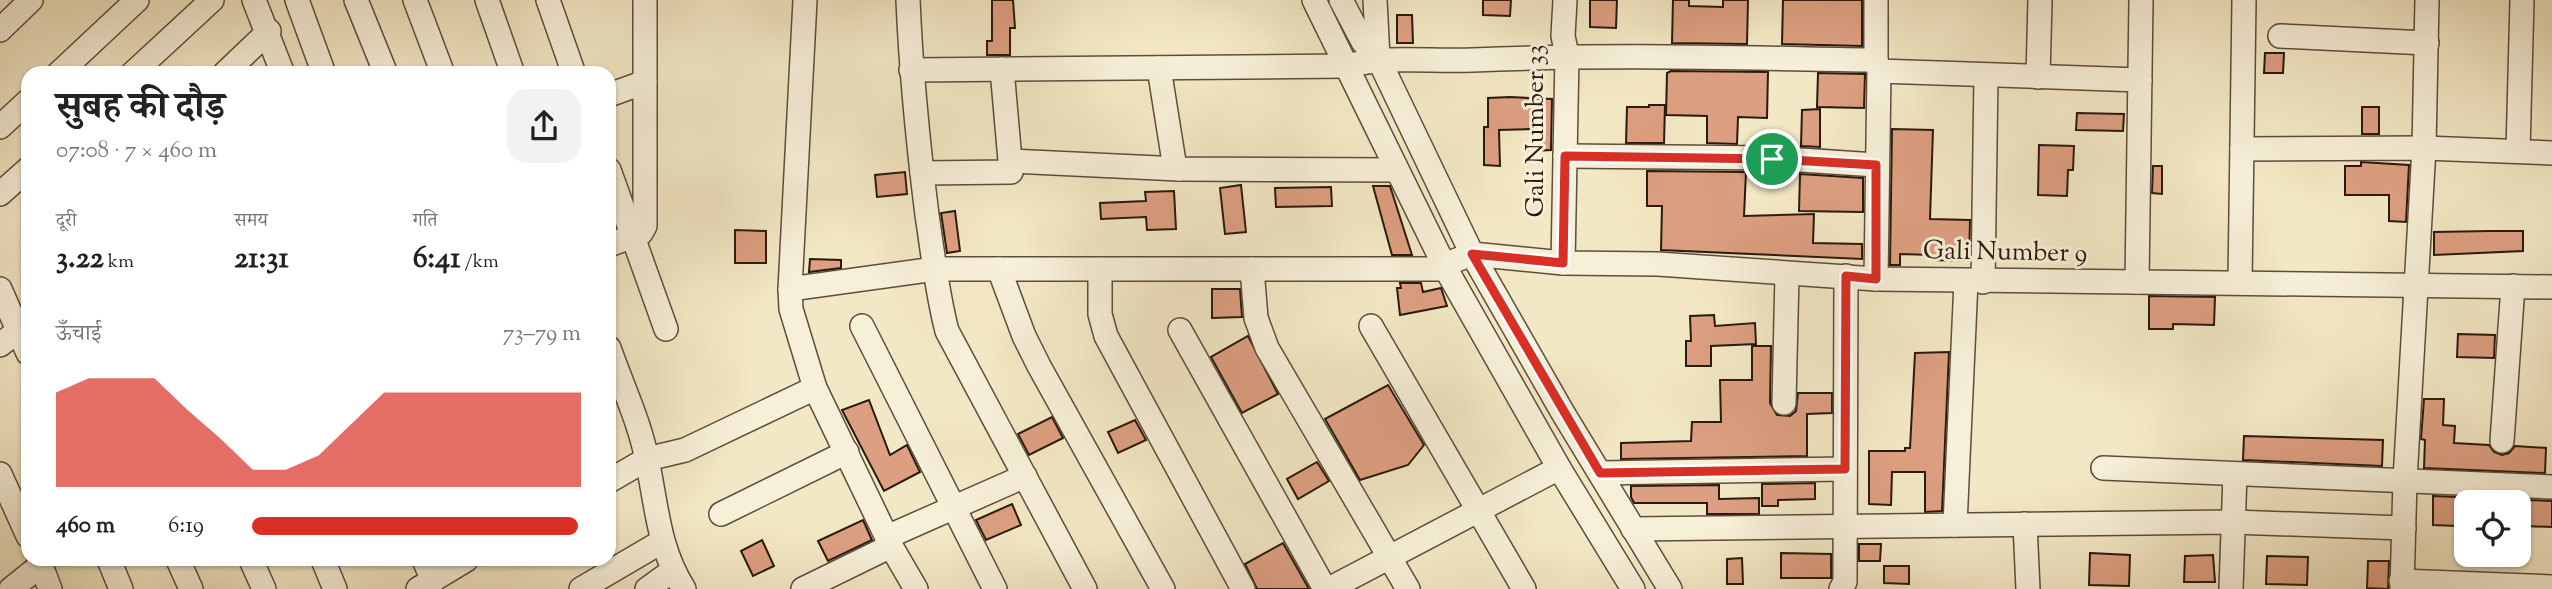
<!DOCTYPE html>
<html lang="hi">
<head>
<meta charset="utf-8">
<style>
	body { margin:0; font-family:"Sorts Mill Goudy","Noto Serif Devanagari",serif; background:#f2f2f2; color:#222; height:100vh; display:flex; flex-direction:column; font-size:26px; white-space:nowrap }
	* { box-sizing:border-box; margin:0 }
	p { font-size:23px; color:#767676 }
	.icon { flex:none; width:38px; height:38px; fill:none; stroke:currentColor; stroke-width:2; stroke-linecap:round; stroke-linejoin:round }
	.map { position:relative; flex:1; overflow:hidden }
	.panel { position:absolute; left:21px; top:66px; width:595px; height:500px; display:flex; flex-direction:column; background:#fff; border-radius:21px; box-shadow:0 2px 5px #0004 }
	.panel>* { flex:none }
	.buttons { position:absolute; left:2454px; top:490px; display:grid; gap:14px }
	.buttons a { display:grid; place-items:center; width:77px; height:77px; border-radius:14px; background:#fff; box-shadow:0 2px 5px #0004; font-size:35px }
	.pin { position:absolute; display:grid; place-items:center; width:60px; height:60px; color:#fff; margin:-30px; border:4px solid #fff; border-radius:50%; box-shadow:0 2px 7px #0007 }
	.round { display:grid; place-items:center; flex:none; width:74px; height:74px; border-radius:21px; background:#f2f2f2 }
	.head { display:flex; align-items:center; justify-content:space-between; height:119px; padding:0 35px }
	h1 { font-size:38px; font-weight:700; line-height:52px }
	.metrics { display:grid; grid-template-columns:repeat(3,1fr); gap:10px; height:119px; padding:7px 35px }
	.metrics div { display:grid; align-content:center }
	.metrics b { font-size:30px; font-weight:700 }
	.metrics small { font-size:19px; font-weight:400 }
	.metrics p { font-size:19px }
	.chart { height:196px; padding:14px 35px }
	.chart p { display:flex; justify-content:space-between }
	.chart svg { width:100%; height:126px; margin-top:7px; fill:#d93025; opacity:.7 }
	ul { padding:0 35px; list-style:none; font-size:23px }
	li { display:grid; grid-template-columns:112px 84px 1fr; align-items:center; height:52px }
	li i { height:18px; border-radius:9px; background:#d93025 }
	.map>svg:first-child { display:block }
	.building { fill:#dd9f81; stroke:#2a190e; stroke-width:2 }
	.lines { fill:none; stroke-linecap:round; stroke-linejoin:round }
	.street-casing { stroke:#5c4d3c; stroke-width:26 }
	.street { stroke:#f7f0d9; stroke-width:23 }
	.route-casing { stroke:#fff; stroke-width:14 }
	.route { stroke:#d93025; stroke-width:9 }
	.labels { text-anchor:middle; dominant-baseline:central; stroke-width:6; stroke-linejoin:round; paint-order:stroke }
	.street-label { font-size:26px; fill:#2a190e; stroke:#f7f0d9 }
</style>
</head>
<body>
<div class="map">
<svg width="2552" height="589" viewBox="0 0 2552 589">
	<rect width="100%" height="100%" fill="#f3e8c5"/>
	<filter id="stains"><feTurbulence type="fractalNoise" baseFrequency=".00286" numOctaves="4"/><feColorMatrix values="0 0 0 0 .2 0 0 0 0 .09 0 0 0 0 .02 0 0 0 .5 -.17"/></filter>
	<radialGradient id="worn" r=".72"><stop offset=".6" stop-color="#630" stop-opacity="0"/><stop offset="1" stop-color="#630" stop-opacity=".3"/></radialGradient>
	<g class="building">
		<path d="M992 0H1013L1015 28H1010V55H987V41H992Z"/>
		<path d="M1483 0H1511L1510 16 1483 15Z"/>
		<path d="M1590 0H1617L1616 28 1590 27Z"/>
		<path d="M1673 0H1689V6L1723 7V0H1748L1747 44 1672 43Z"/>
		<path d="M1783 0H1862V46L1782 44Z"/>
		<path d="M1397 15H1412L1413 43H1397Z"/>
		<path d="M2265 53H2284L2283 73H2264Z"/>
		<path d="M1671 71 1768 72 1767 118 1738 117 1737 144 1707 143V116L1666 115 1667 73Z"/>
		<path d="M1818 73 1865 74 1864 108 1817 107Z"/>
		<path d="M1510 97 1552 99 1551 150 1533 151 1532 129 1499 130 1500 166 1484 165V127H1488V98Z"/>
		<path d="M1649 105H1665L1664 143H1626L1627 107H1649Z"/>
		<rect x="2362" y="107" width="17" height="27"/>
		<path d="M1820 109V147L1801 146 1802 110Z"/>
		<path d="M2077 113 2124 114 2123 131 2076 130Z"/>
		<path d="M1892 129 1933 130 1930 219 1970 220 1969 261 1932 260V255L1900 254V265H1890Z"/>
		<path d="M2039 145 2074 146 2073 170H2068L2067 196 2038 195Z"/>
		<path d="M2361 162 2409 165 2406 222 2389 221V195H2345V166H2361Z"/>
		<path d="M2153 166H2162V194L2152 193Z"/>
		<path d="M1647 171 1746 172 1744 216 1814 214 1813 243 1862 244V259L1661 250 1662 206H1647Z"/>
		<path d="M905 172 907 194 877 197 875 175Z"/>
		<path d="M1800 174 1863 178V212L1799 211Z"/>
		<path d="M1241 185 1246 232 1225 234 1220 188Z"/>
		<path d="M1373 186H1390L1412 255H1392Z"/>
		<path d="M1331 187 1332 206 1276 207 1275 188Z"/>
		<path d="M1174 191 1176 229 1147 230 1146 217 1101 219 1100 203 1146 201 1145 192Z"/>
		<path d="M955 211 960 251 947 253 941 213Z"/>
		<path d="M735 230 766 231V263H735Z"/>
		<path d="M2490 231H2523V251L2434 255V232Z"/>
		<path d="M810 259 841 260V268L809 272Z"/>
		<path d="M1400 283H1421L1423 292 1441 288 1447 306 1400 315 1397 288H1401Z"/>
		<path d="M1212 289H1240L1242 317 1212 318Z"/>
		<path d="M2149 296 2215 297 2214 325 2173 324V329H2149Z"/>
		<path d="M1714 315 1715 326 1755 323 1756 344 1711 346V366H1686V341H1691L1690 316Z"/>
		<path d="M2458 334 2495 335 2494 358 2457 357Z"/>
		<path d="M1248 336 1278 394 1242 413 1211 357Z"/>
		<path d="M1752 346H1771L1770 403 1777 415 1790 416 1796 411 1798 393H1832V413L1807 414V456L1621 459V443L1691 441 1692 422H1721L1720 380H1752Z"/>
		<path d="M1949 352 1942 511 1925 512V472H1892L1891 505 1869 504V451H1905V448H1910L1915 353Z"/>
		<path d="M1388 385 1424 445 1408 465 1360 480 1325 419Z"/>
		<path d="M2424 399H2444L2443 425 2455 426 2454 443 2489 445 2494 452 2502 455 2509 453 2515 446 2546 448 2545 473 2424 468 2425 440 2421 439Z"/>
		<path d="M869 400 890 455 907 445 920 472 884 491 842 410Z"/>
		<path d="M1052 417 1063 438 1029 455 1018 434Z"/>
		<path d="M1135 420 1146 440 1118 453 1108 432Z"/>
		<path d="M2244 436 2383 440 2382 466 2243 460Z"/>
		<path d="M1317 462 1329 481 1298 499 1287 479Z"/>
		<path d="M1815 483V499L1778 500V506H1762V484Z"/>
		<path d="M1719 485V499L1759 498V514H1707V503H1634L1631 497V486Z"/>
		<path d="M2433 496 2458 497 2457 526 2433 525Z"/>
		<path d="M2526 500 2552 501V527L2525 526Z"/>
		<path d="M1012 504 1021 525 986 540 976 520Z"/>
		<path d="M863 520 872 540 828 561 818 541Z"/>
		<path d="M762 540 774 566 753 576 741 551Z"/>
		<path d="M1283 543 1309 589H1257L1245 564Z"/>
		<path d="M1859 544H1881L1880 561H1859Z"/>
		<path d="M1781 553 1831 554V578H1781Z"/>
		<path d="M2090 553 2130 555 2129 586 2089 585Z"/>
		<path d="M2213 555 2215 582H2184L2185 556Z"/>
		<path d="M2267 556 2308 557 2307 585 2266 584Z"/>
		<path d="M1742 558 1743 584H1727V559Z"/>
		<path d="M2368 561H2389L2388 589 2367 588Z"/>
		<path d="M1884 566H1909V584L1884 583Z"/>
	</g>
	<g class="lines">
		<defs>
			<g id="street">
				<path d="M254 0 283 74"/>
				<path d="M297 0 324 74"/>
				<path d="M356 0 386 74"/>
				<path d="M415 0 443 74"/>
				<path d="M487 0 513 74"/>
				<path d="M548 0 574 74"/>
				<path d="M908 0C911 72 918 143 927 215 933 254 937 293 947 331L1085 589"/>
				<path d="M1314 0 1446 269 1559 468 1633 589"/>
				<path d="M1341 0 1363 42 1378 58 1472 254 1563 413 1670 589"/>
				<path d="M1375 0 1378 58"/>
				<path d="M1876 0V60L1879 71 1876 279"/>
				<path d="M0 30 31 0"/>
				<path d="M2280 36 2427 43"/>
				<path d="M1159 68 1174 162 1179 169 1397 170"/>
				<path d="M911 70 1346 66C1391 55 1428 62 1473 60 1607 54 1741 58 1876 60"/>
				<path d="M1879 71 2140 80"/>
				<path d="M58 74 137 0"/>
				<path d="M132 74 212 0"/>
				<path d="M224 74 269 31"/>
				<path d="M2038 77 2040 0"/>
				<path d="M609 95 645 82"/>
				<path d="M0 127 28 101"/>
				<path d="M2242 149 2424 148 2552 153"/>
				<path d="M2518 151 2522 0"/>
				<path d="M1565 156 1772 158 1876 165"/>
				<path d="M1011 161 1179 169"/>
				<path d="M609 170 666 329"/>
				<path d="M922 173 1011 172 1002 69"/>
				<path d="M0 194 28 169"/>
				<path d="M609 245 641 233 645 226V0"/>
				<path d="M1563 263 1567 55 1563 36 1565 0"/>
				<path d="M999 269 1024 336 1039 366 1163 589"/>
				<path d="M1252 269 1256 318 1267 348 1408 589"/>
				<path d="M1100 271V314L1106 336 1243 589"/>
				<path d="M1983 282 1986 76"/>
				<path d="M2137 282 2141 0"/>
				<path d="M2240 282 2244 0"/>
				<path d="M0 289 28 353"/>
				<path d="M790 289 805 0"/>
				<path d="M862 326 995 589"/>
				<path d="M1371 326 1524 589"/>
				<path d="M1180 330 1325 589"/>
				<path d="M0 345 19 330"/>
				<path d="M609 348C622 385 640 423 647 460 657 506 658 548 684 589"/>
				<path d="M815 388 891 546 916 589"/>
				<path d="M1784 403 1787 274"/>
				<path d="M2502 441 2513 286"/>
				<path d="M2103 468 2552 487"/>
				<path d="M1600 473 1845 469"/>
				<path d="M0 474 28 536"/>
				<path d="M609 481 647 459 685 450 815 388 791 309 790 289 935 269H1446L1454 261 1472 254 1563 263 1658 264 1876 279 2552 287"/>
				<path d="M721 514 847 452"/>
				<path d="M2025 524 2028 589"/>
				<path d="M1955 525 1966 281"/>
				<path d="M1633 529 2233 522 2404 528"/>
				<path d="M887 537 1025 476"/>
				<path d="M39 560 50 589"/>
				<path d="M109 560 121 589"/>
				<path d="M178 560 191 589"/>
				<path d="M251 560 264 589"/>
				<path d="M323 560 335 589"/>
				<path d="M424 560 433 581"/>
				<path d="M2401 581 2552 587"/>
				<path d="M11 589 41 565"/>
				<path d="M418 589 466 560"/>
				<path d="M581 589 661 542"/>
				<path d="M647 589 672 571"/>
				<path d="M803 589 891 546"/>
				<path d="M1329 589 1559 468"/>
				<path d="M1841 589 1845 582 1846 276"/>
				<path d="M2231 589 2235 474"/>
				<path d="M2402 589 2405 480 2424 148 2427 0"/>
			</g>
		</defs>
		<use href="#street" class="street-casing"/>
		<use href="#street" class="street"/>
	</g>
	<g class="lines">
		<defs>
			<path id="route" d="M1565 156 1772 159 1876 165V279L1846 276 1845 469 1600 473 1472 254 1563 263Z"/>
		</defs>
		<use href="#route" class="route-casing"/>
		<use href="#route" class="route"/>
	</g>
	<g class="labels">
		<g class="street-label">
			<text transform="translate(1536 131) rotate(-90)">Gali Number 33</text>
			<text transform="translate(2005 253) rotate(1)">Gali Number 9</text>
		</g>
	</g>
	<rect width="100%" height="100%" filter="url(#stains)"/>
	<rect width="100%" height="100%" fill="url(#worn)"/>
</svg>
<div class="buttons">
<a><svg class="icon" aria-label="locate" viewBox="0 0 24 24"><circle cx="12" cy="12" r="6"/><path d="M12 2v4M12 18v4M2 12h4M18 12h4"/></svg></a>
</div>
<div class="pin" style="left:1772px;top:159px;background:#1e9e55"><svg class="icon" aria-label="arrive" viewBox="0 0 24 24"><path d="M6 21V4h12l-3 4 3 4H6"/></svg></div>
<section class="panel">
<div class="head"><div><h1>सुबह की दौड़</h1><p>07:08 · 7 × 460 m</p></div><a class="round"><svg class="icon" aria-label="share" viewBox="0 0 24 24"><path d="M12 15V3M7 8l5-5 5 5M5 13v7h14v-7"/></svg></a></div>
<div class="metrics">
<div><p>दूरी</p><b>3.22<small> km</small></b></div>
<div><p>समय</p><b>21:31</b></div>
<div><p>गति</p><b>6:41<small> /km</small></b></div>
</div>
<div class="chart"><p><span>ऊँचाई</span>73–79 m</p>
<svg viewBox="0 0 160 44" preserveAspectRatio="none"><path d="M0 44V11L10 6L20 6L30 6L40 17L50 27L60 38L70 38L80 33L90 22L100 11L110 11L120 11L130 11L140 11L150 11L160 11V44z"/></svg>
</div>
<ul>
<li><b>460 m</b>6:19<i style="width:99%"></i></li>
</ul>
</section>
</div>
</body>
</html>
